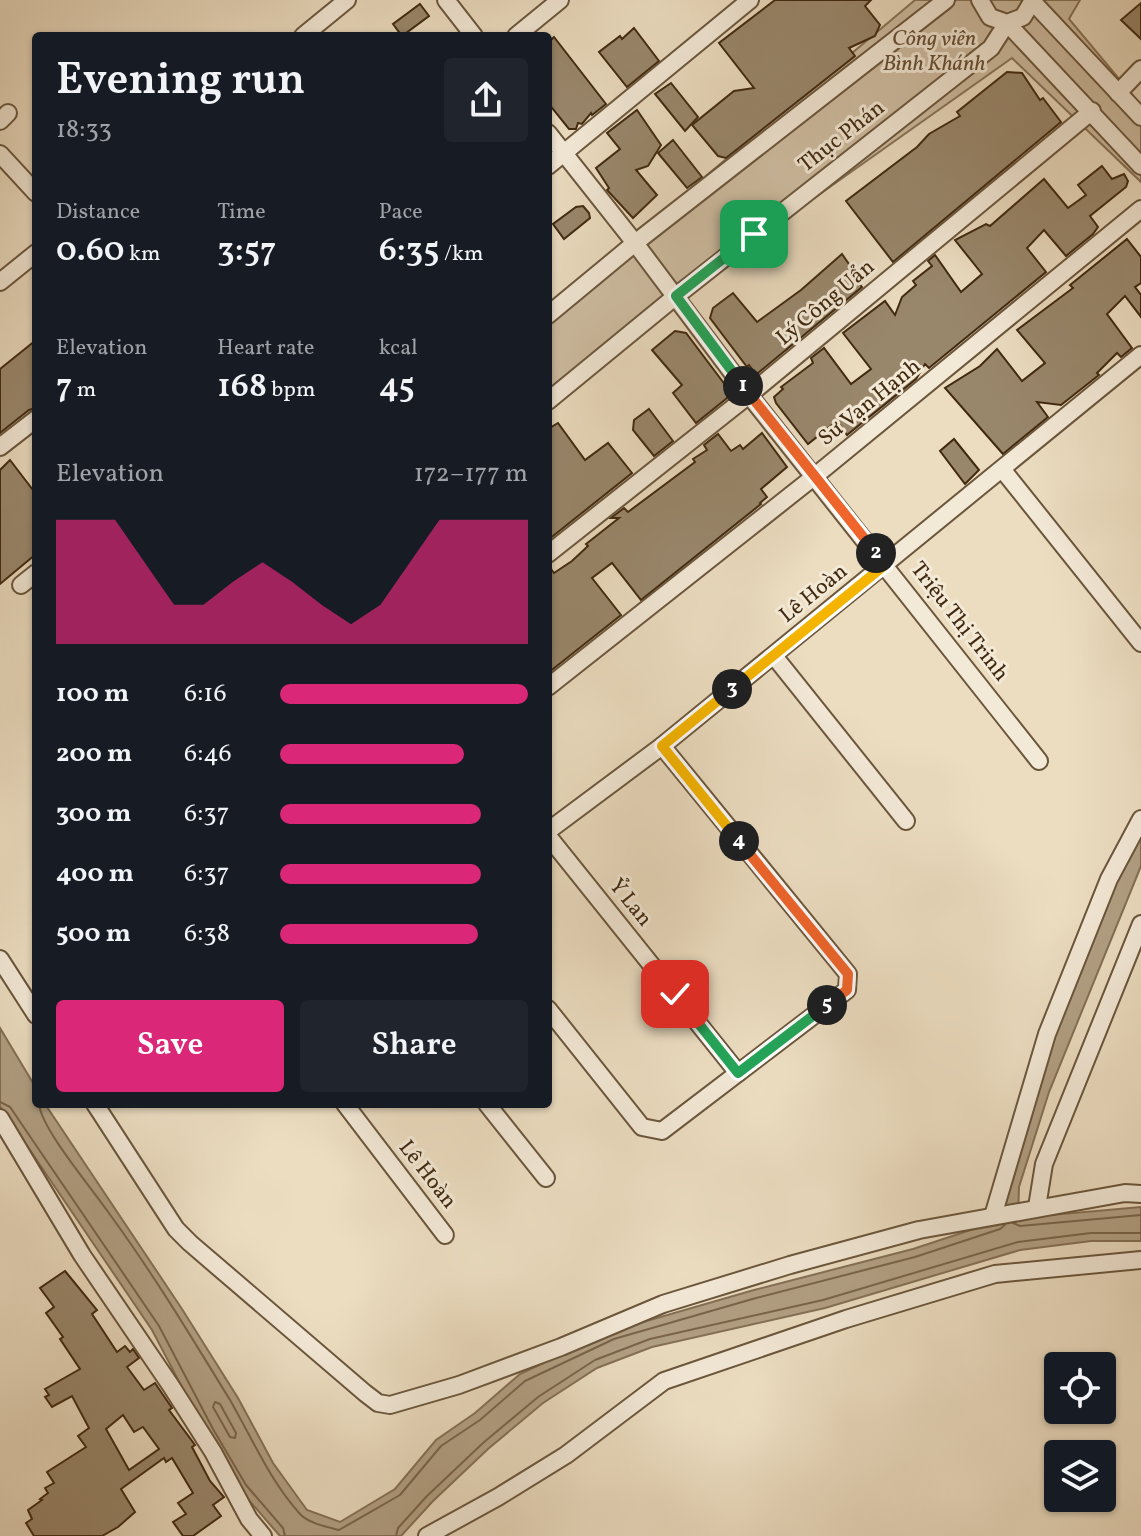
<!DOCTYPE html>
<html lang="en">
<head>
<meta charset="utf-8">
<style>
	body { margin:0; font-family:Vollkorn,serif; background:#20242c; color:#f1f3f6; height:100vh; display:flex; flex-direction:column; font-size:30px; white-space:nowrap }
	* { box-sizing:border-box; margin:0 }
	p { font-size:26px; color:#9ea1a6 }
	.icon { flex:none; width:44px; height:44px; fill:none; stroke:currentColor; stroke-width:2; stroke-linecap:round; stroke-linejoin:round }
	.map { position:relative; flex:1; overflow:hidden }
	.drawer { position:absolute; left:32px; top:32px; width:520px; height:1076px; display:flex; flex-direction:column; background:#171b24; border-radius:8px; box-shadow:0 2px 6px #0004 }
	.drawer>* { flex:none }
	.controls { position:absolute; left:1044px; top:1352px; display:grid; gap:16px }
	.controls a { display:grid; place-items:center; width:72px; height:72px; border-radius:8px; background:#171b24; box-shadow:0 2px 6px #0004; font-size:40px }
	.pin { position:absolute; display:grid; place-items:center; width:68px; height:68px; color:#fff; margin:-34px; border-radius:16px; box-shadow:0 4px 12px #0006 }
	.km { position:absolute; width:40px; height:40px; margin:-20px; border-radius:50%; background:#222; color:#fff; font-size:22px; line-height:40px; text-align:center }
	.round { display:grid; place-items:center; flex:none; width:84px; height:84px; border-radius:8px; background:#20242c }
	.overview { display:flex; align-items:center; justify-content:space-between; height:136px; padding:0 24px }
	h1 { font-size:44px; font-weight:600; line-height:60px }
	.stats { display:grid; grid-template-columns:repeat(3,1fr); gap:12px; height:136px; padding:8px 24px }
	.stats div { display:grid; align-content:center }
	.stats b { font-size:34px; font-weight:600 }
	.stats small { font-size:22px; font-weight:400 }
	.stats p { font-size:22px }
	.chart { height:224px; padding:16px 24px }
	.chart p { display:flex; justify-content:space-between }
	.chart svg { width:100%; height:144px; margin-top:8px; fill:#db2777; opacity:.7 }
	.primary-button { display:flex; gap:16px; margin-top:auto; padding:16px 24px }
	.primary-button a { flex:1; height:92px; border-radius:8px; background:#db2777; color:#fff; font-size:32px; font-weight:600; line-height:92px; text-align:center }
	.primary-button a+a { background:#20242c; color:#f1f3f6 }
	ul { padding:0 24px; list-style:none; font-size:26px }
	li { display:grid; grid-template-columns:128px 96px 1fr; align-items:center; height:60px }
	li i { height:20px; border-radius:10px; background:#db2777 }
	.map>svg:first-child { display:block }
	.green { fill:#cfbea3; stroke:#887459; stroke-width:2 }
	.water { fill:#b2a084; stroke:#847055; stroke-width:2 }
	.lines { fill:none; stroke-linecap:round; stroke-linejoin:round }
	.shore { stroke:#79644a; stroke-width:2 }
	.building { fill:#99876c; stroke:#40290f; stroke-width:2; fill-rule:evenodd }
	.minor-casing { stroke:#6b563c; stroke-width:20 }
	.minor { stroke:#f3e9d7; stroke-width:16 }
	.split-1-casing { stroke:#fff; stroke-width:16 }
	.split-2-casing { stroke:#fff; stroke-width:16 }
	.split-3-casing { stroke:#fff; stroke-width:16 }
	.split-4-casing { stroke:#fff; stroke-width:16 }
	.split-5-casing { stroke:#fff; stroke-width:16 }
	.split-6-casing { stroke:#fff; stroke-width:16 }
	.split-1 { stroke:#22a559; stroke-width:10 }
	.split-2 { stroke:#f0652b; stroke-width:10 }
	.split-3 { stroke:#f5b400; stroke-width:10 }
	.split-4 { stroke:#f5b400; stroke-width:10 }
	.split-5 { stroke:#f0652b; stroke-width:10 }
	.split-6 { stroke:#22a559; stroke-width:10 }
	.labels { text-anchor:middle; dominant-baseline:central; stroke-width:6; stroke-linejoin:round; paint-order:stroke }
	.park-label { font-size:22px; font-style:italic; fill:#644e34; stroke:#f3e9d7 }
	.street-label { font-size:22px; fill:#40290f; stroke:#f3e9d7 }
</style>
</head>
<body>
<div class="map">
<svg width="1141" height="1536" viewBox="0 0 1141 1536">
	<rect width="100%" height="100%" fill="#ecddc1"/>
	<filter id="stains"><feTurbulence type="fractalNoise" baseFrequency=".0025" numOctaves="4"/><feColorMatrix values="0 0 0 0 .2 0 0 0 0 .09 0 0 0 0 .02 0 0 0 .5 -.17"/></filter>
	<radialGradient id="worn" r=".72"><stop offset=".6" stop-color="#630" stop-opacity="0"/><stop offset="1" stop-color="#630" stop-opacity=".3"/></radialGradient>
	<path class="green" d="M915 0H1080L1069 19 1141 105V182L1012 58 676 296 548 401V309Z"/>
	<path class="water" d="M1141 828V866L1049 1092 1019 1187 1018 1218 1141 1207V1241H1091L1020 1250 825 1308 652 1347 597 1368 543 1403 488 1449 433 1501 401 1536H280L240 1490 206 1433 152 1330 0 1106V1028L36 1088V1104H45L182 1309 238 1398 273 1463 307 1510 340 1522 395 1489 436 1440 475 1413 520 1374 612 1331 754 1290 913 1249 998 1221 1056 1030 1111 895Z"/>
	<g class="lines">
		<g class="shore">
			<path d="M0 1102 10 1107 159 1326 213 1429 246 1485 283 1528 285 1536"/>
			<path d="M39 1104C41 1129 95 1192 111 1216 154 1275 192 1338 230 1400 252 1438 270 1481 300 1514 308 1523 327 1527 339 1530L400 1495 441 1446 480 1420 525 1381 614 1339 756 1298 915 1257 1000 1229 1005 1225"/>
			<path d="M1013 1223 1020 1226 1141 1215"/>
			<path d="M215 1402 220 1404 236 1433 235 1438 230 1437 213 1407Z"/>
			<path d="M396 1536 398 1528 427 1496 483 1443 538 1397 595 1360 650 1339 823 1300 1018 1242 1091 1233H1141"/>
		</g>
	</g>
	<g class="building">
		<path d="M775 0H871L865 6 880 25 875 36 849 48 855 56 726 158 718 156 692 125 734 91 754 88 719 43Z"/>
		<path d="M1141 3V39L1121 20Z"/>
		<path d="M420 4 429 16 402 36 393 24Z"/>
		<path d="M634 28 659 61 627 87 599 52 620 36 622 39Z"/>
		<path d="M554 37 606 104 592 115 591 113 582 124 578 123 576 129H569L548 103V43Z"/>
		<path d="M1007 72 1022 73 1040 100 1043 98 1061 122 893 262 846 201 917 147 929 134 960 116 957 112Z"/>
		<path d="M671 83 698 117 685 131 655 94Z"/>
		<path d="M637 110 661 145 648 166 636 170 657 195 633 218 607 190 609 188 596 168 620 149 607 133Z"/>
		<path d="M673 140 702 177 687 188 658 153Z"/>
		<path d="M1102 166 1112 179 1124 174 1128 181 1126 187 1090 216 1098 227 1093 234 1066 256 1044 230 1027 248 1046 272 929 368 925 364 916 379 847 435 837 421 808 444 776 403 774 397 783 389 781 387 813 363 811 358 824 348 851 384 871 369 843 333 885 301 895 315 902 297 916 285 913 281 932 266 928 261 935 255 961 292 982 274 955 240 986 224 990 226 1044 179 1068 208 1086 195 1078 185Z"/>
		<path d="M583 206 589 213 590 218 564 239 553 224 576 207Z"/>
		<path d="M1127 239 1141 257V283L1135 287 1141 295V317L1125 296 1107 314 1132 348 1121 357 1117 353 1097 373 1099 375 1061 405 1037 402 1048 417 1003 454 945 388 980 366 997 349 1022 381 1045 363 1017 330 1073 288 1070 285Z"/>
		<path d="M842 254 853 270 850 272 862 287 758 373H755L749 365 747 367 710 318 713 308 733 293 757 322 801 290Z"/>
		<path d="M675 331 686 333 732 394 696 423 673 393 682 385 652 350Z"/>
		<path d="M36 340V408L29 410 0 433V369Z"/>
		<path d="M649 409 673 441 654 456 633 430 634 420Z"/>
		<path d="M558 423 585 460 608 443 632 473 548 540V429Z"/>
		<path d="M762 433 787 467 761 489 767 497 760 503 761 504 641 600 612 563 592 578 621 615 548 673V565L554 573 572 561 588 546 586 544 619 518H611L624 508 628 512 695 462 693 459 707 450 704 445 718 434 731 451 740 445 743 449Z"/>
		<path d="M954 439 979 470 965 484 940 451Z"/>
		<path d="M10 460 36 494V554L0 584V470Z"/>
		<path d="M65 1271 97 1310 92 1314 117 1352 125 1346 130 1352 133 1349 139 1358 127 1367 144 1390 155 1383 172 1408 169 1410 195 1445 192 1447 210 1481 224 1497 213 1505 221 1516 193 1536H183L173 1522 186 1514 178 1503 193 1493 172 1458 166 1462 164 1458 121 1489 135 1512 118 1527 102 1536H34L26 1523 32 1519 28 1510 42 1500 40 1499 48 1493 45 1488 54 1483 47 1472 86 1447 78 1436 89 1428 72 1396 52 1407 45 1397 49 1395 45 1389 80 1369 60 1339 63 1337 46 1313 54 1307 40 1288ZM123 1415 134 1432 143 1427 159 1449 129 1470 106 1429Z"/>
	</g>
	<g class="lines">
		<defs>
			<g id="minor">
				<path d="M446 0 474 36"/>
				<path d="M980 0 990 17 1007 23 1023 17 1033 0"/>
				<path d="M1033 2 1141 117"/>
				<path d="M303 36 347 0"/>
				<path d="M516 36 560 0"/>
				<path d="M1118 93 1141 69"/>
				<path d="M0 121 8 113"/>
				<path d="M548 133 635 243 749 395 1039 761"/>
				<path d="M0 154 36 193"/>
				<path d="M548 166 750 0"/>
				<path d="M0 282 36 253"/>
				<path d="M548 315 635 243 946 0"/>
				<path d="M548 401 676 296 991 48 1007 23 1141 166"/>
				<path d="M0 447 36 419"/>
				<path d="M1002 469 1141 643"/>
				<path d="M548 554 749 395 1092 111"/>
				<path d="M21 585 36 573"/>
				<path d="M774 656 906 821"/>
				<path d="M548 687 815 476 1141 209"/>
				<path d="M548 831 662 746 1141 355"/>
				<path d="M548 836 738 1073"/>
				<path d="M0 959 36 1015"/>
				<path d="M548 1009 642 1127 662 1131 847 990 848 974 662 746"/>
				<path d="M95 1104 176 1229 190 1243 365 1393 378 1403 390 1405 459 1385 561 1347 663 1304 790 1265 919 1230 1125 1193 1141 1194"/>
				<path d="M345 1104 445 1235"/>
				<path d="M487 1104 546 1178"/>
				<path d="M0 1118 82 1255 171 1386 213 1452 249 1519 263 1536"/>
				<path d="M1037 1207 1044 1164 1141 924"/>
				<path d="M993 1216 1047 1034 1109 879 1141 819"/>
				<path d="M427 1536 498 1497 566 1455 664 1381 846 1319 995 1274 1141 1260"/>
			</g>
		</defs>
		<use href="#minor" class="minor-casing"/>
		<use href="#minor" class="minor"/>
	</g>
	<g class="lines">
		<defs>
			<path id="split-1" d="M743 386 676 296 754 234"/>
			<path id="split-2" d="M743 386 876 553"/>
			<path id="split-3" d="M732 689 886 564 876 553"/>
			<path id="split-4" d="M732 689 662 746 739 841"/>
			<path id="split-5" d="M739 841 848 974 847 990 827 1005"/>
			<path id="split-6" d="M675 994 738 1073 827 1005"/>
		</defs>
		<use href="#split-1" class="split-1-casing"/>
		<use href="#split-2" class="split-2-casing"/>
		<use href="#split-3" class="split-3-casing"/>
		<use href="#split-4" class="split-4-casing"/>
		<use href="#split-5" class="split-5-casing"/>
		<use href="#split-6" class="split-6-casing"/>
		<use href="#split-1" class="split-1"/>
		<use href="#split-2" class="split-2"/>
		<use href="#split-3" class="split-3"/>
		<use href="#split-4" class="split-4"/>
		<use href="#split-5" class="split-5"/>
		<use href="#split-6" class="split-6"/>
	</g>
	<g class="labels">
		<g class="park-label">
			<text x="934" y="39">Công viên<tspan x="934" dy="25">Bình Khánh</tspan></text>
		</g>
		<g class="street-label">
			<text transform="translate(842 137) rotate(-38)">Thục Phán</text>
			<text transform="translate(826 303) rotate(-40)">Lý Công Uẩn</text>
			<text transform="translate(870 403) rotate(-39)">Sư Vạn Hạnh</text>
			<text transform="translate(814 594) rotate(-39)">Lê Hoàn</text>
			<text transform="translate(959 622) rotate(52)">Triệu Thị Trinh</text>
			<text transform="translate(630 903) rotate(51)">Ỷ Lan</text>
			<text transform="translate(427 1175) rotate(52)">Lê Hoàn</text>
		</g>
	</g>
	<rect width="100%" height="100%" filter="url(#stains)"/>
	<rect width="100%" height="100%" fill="url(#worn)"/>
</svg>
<div class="controls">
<a><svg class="icon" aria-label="locate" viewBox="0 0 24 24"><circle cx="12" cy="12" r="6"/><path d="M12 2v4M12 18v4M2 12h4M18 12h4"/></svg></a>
<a><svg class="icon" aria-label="layers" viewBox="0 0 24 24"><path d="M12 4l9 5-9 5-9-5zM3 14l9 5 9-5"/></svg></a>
</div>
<div class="pin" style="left:754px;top:234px;background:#1e9e55"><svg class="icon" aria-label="arrive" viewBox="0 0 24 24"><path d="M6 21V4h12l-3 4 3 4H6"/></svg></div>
<div class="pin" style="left:675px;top:994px;background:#d93025"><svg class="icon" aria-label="check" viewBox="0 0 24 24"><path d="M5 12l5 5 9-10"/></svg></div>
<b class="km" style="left:743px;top:386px">1</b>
<b class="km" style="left:876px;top:553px">2</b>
<b class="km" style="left:732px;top:689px">3</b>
<b class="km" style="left:739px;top:841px">4</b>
<b class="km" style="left:827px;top:1005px">5</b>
<section class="drawer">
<div class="overview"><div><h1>Evening run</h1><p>18:33</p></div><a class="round"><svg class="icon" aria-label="share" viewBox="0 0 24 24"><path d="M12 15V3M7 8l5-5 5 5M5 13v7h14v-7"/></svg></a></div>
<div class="stats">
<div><p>Distance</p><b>0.60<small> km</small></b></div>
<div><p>Time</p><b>3:57</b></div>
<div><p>Pace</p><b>6:35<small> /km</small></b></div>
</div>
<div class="stats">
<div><p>Elevation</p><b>7<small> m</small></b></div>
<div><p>Heart rate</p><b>168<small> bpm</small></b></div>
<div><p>kcal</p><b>45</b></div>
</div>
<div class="chart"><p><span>Elevation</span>172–177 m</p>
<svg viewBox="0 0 160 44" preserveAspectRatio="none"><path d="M0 44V6L10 6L20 6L30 19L40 32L50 32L60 25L70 19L80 25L90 32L100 38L110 32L120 19L130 6L140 6L150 6L160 6V44z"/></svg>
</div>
<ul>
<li><b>100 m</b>6:16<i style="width:100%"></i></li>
<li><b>200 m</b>6:46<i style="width:74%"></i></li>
<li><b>300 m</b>6:37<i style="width:81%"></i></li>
<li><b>400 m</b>6:37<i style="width:81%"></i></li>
<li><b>500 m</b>6:38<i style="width:80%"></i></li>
</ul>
<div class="primary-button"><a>Save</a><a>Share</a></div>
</section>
</div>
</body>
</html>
